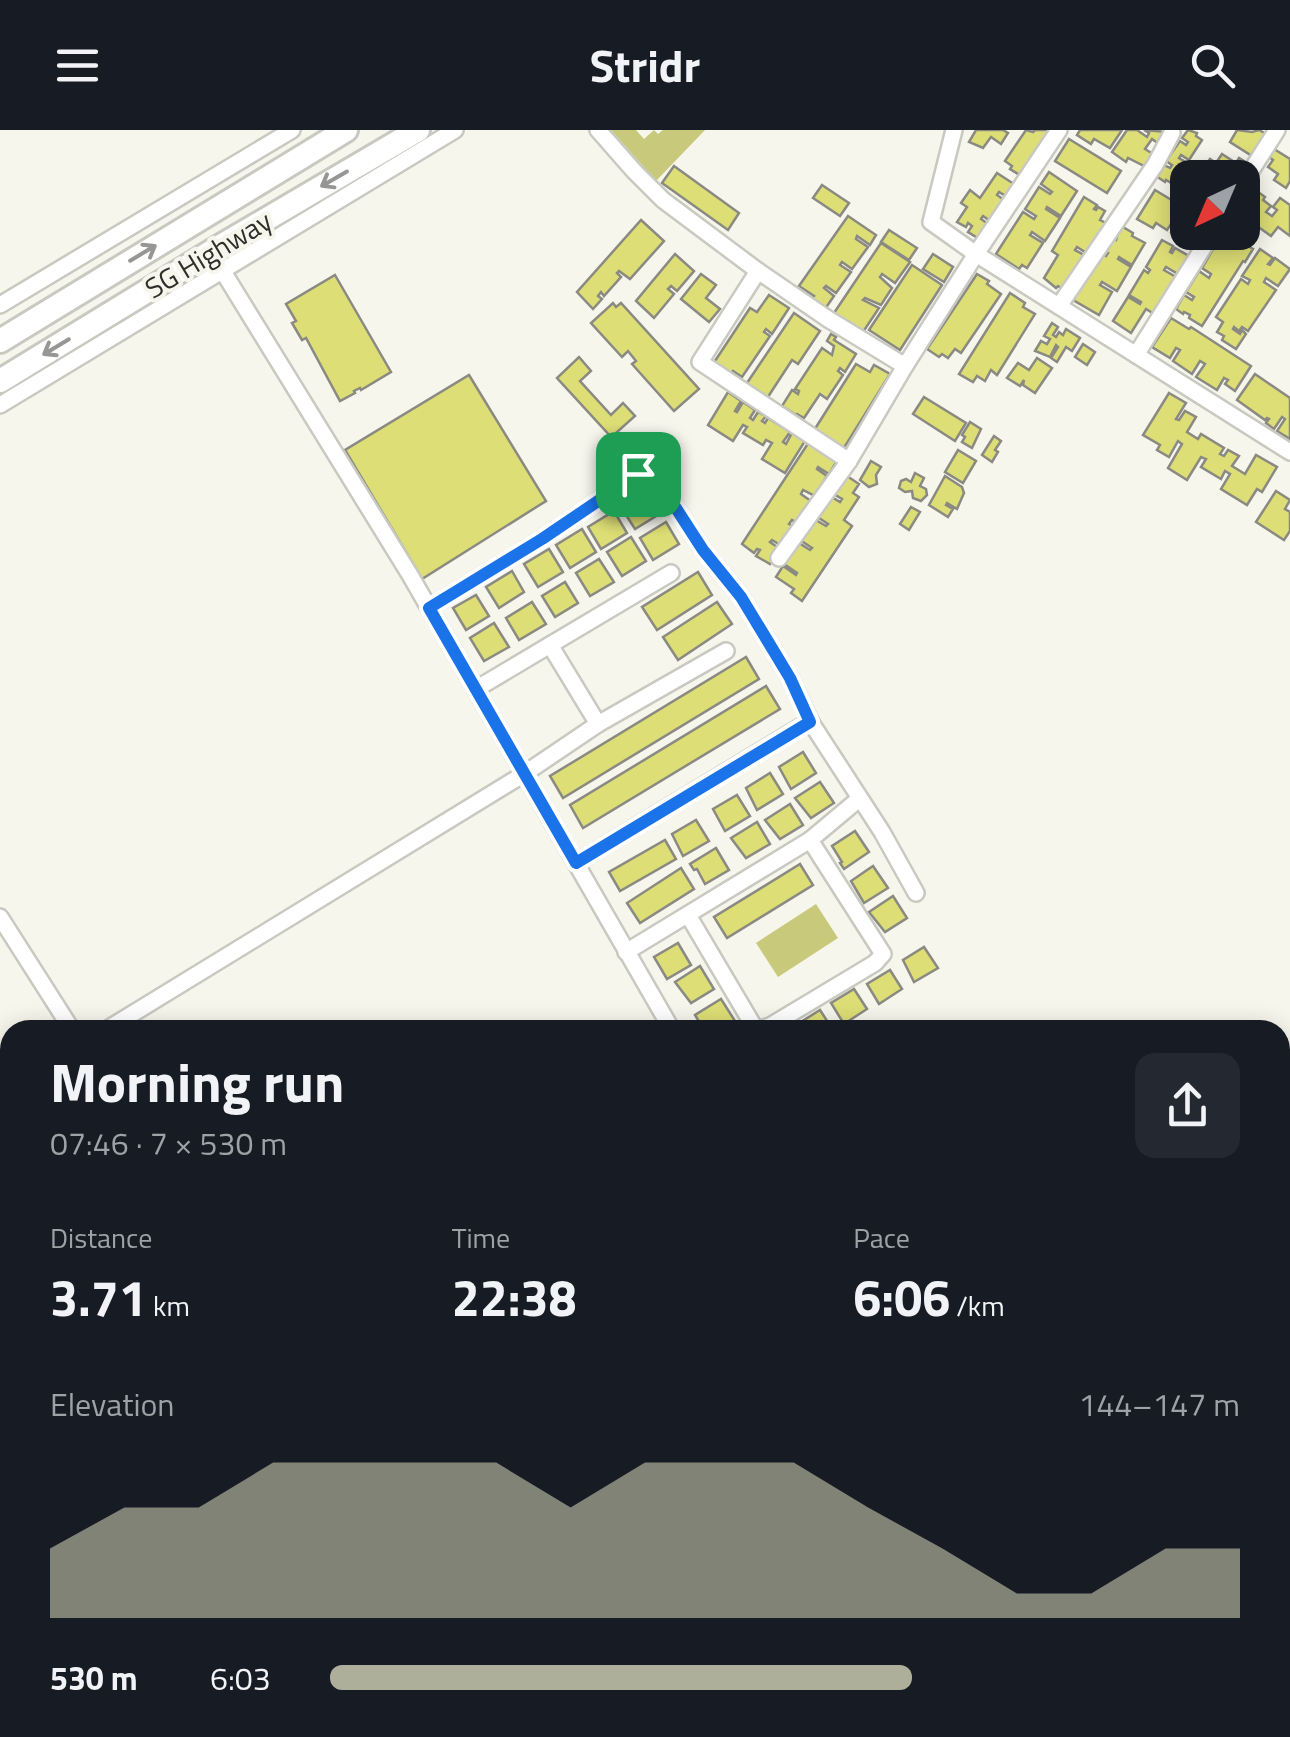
<!DOCTYPE html>
<html lang="en">
<head>
<meta charset="utf-8">
<style>
	body { margin:0; font-family:"Titillium Web",sans-serif; background:#242831; color:#f1f3f6; height:100vh; display:flex; flex-direction:column; font-size:38px; white-space:nowrap }
	* { box-sizing:border-box; margin:0 }
	p { font-size:32px; color:#9ea1a6 }
	.icon { flex:none; width:55px; height:55px; fill:none; stroke:currentColor; stroke-width:2; stroke-linecap:round; stroke-linejoin:round }
	.map { position:relative; flex:1; overflow:hidden }
	.drawer { position:absolute; left:0px; top:890px; width:1290px; height:718px; display:flex; flex-direction:column; background:#171b24; border-radius:30px 30px 0 0; box-shadow:0 5px 25px #0003 }
	.drawer>* { flex:none }
	.needle { width:65px; rotate:224deg }
	.fabs { position:absolute; left:1170px; top:30px; display:grid; gap:20px }
	.fabs a { display:grid; place-items:center; width:90px; height:90px; border-radius:20px; background:#171b24; box-shadow:0 5px 25px #0003; font-size:50px }
	.pin { position:absolute; display:grid; place-items:center; width:85px; height:85px; color:#fff; margin:-42px; border-radius:20px; box-shadow:0 5px 15px #0006 }
	.round { display:grid; place-items:center; flex:none; width:105px; height:105px; border-radius:20px; background:#242831 }
	.overview { display:flex; align-items:center; justify-content:space-between; height:170px; padding:0 50px }
	h1 { font-size:55px; font-weight:700; line-height:75px }
	.metrics { display:grid; grid-template-columns:repeat(3,1fr); gap:15px; height:170px; padding:10px 50px }
	.metrics div { display:grid; align-content:center }
	.metrics b { font-size:50px; font-weight:700 }
	.metrics small { font-size:28px; font-weight:400 }
	.metrics p { font-size:28px }
	.chart { height:280px; padding:20px 50px }
	.chart p { display:flex; justify-content:space-between }
	.chart svg { width:100%; height:180px; margin-top:10px; fill:#aeaf9a; opacity:.7 }
	ul { padding:0 50px; list-style:none; font-size:32px }
	li { display:grid; grid-template-columns:160px 120px 1fr; align-items:center; height:75px }
	li i { height:25px; border-radius:12px; background:#aeaf9a }
	header { display:flex; justify-content:space-between; align-items:center; height:130px; padding:0 50px; background:#171b24; font-size:45px; font-weight:700 }
	.map>svg:first-child { display:block }
	.green { fill:#c8c97a }
	.building { fill:#ddde75; stroke:#8a8a82; stroke-width:2.5 }
	.lines { fill:none; stroke-linecap:round; stroke-linejoin:round }
	.minor-casing { stroke:#c8c9c0; stroke-width:20 }
	.highway-casing { stroke:#c8c9c0; stroke-width:28 }
	.path { stroke:#8d8d86; stroke-width:2.5; stroke-dasharray:5 8; stroke-linecap:butt }
	.minor { stroke:#fff; stroke-width:15 }
	.highway { stroke:#fff; stroke-width:22 }
	.oneway { stroke:#969694 }
	.route-casing { stroke:#fff; stroke-width:20 }
	.route { stroke:#1a73e8; stroke-width:12 }
	.labels { text-anchor:middle; dominant-baseline:central; stroke-width:8; stroke-linejoin:round; paint-order:stroke }
	.street-label { font-size:28px; fill:#2e2e2a; stroke:#f6f6ed }
</style>
</head>
<body>
<header><svg class="icon" aria-label="menu" viewBox="0 0 24 24"><path d="M4 6h16M4 12h16M4 18h16"/></svg>Stridr<svg class="icon" aria-label="search" viewBox="0 0 24 24"><circle cx="10" cy="10" r="6"/><path d="M15 15l6 6"/></svg></header>
<div class="map">
<svg width="1290" height="1607" viewBox="0 0 1290 1607">
	<rect width="100%" height="100%" fill="#f6f6ed"/>
	<g class="green">
		<path d="M611 0H636L644 9 654 0 658 4 663 0H705L656 51Z"/>
		<path d="M816 774 838 808 778 847 756 813Z"/>
	</g>
	<g class="building">
		<path d="M976 0H1003L1008 3 1001 14 991 7 983 18 969 12Z"/>
		<path d="M1026 0 1033 2 1035 0H1054L1023 47 1010 39 1012 36 1005 31Z"/>
		<path d="M1080 0H1122L1110 18 1094 9 1091 14 1077 5Z"/>
		<path d="M1127 0H1137L1147 7 1149 3 1144 0 1167 2 1159 14 1152 9 1145 19 1153 24 1144 36 1128 28 1126 32 1112 22Z"/>
		<path d="M1188 0 1197 3 1196 6 1202 10 1189 30 1181 25 1179 28 1187 33 1173 54 1166 50 1165 52 1156 46 1164 35 1170 38 1172 35 1166 31 1180 11 1186 15 1188 12 1182 8Z"/>
		<path d="M1237 0 1252 2 1259 0 1266 4 1252 26 1230 12Z"/>
		<path d="M1069 9 1121 41 1107 63 1055 31Z"/>
		<path d="M1274 19 1290 29V51L1286 58 1274 50 1278 44 1268 37 1273 30 1268 26Z"/>
		<path d="M1222 24 1236 33 1239 28 1247 33 1237 48H1207L1210 43 1203 38 1210 29 1216 33Z"/>
		<path d="M674 36 739 83 728 100 662 53Z"/>
		<path d="M1049 42 1077 61 1061 86 1047 77 1046 79 1060 88 1045 111 1032 102 1030 105 1043 113 1027 138 1022 135 1019 139 996 124 1023 82 1034 89 1036 86 1025 79 1039 57 1050 64 1052 62 1041 54Z"/>
		<path d="M997 43 1017 56 1009 68 999 62 997 65 1007 72 993 93 983 86 981 89 991 96 981 110 968 102 972 96 968 93 966 97 957 92 967 77 961 73 970 60 980 68Z"/>
		<path d="M822 55 849 73 840 86 813 68Z"/>
		<path d="M1254 59 1265 67 1263 70 1271 76 1266 82 1272 86 1277 80 1273 77 1280 68 1290 75V106L1278 97 1271 106 1250 91 1258 81 1254 78 1250 83 1242 79V70Z"/>
		<path d="M1155 60 1188 80V102H1205L1199 111 1195 108 1191 115 1171 102 1174 96 1171 94 1167 100 1156 93 1153 98 1137 89Z"/>
		<path d="M1084 67 1097 75 1094 79 1096 80 1098 77 1105 81 1100 90 1106 93 1088 124 1077 117 1075 120 1086 126 1066 161 1058 156 1056 158 1044 148 1058 125 1052 121Z"/>
		<path d="M848 86 876 105 870 115 857 106 856 109 868 117 852 139 842 132 840 135 851 142 836 163 826 156 824 158 834 166 825 179 811 169 814 166 799 156Z"/>
		<path d="M641 90 664 111 630 149 619 141 617 143 621 147 604 166 601 162 598 166 602 169 593 179 577 162Z"/>
		<path d="M1118 94 1133 103 1132 106 1145 113 1132 135 1119 127 1118 129 1131 137 1117 161 1102 152 1100 155 1112 162 1099 185 1073 170 1101 123 1106 126 1108 123 1103 120 1110 107 1116 110 1117 107 1112 104Z"/>
		<path d="M889 100 917 118 909 130 881 112Z"/>
		<path d="M1223 102 1253 119 1245 132 1243 131 1202 196 1189 188 1190 185 1184 182 1183 184 1176 179 1184 165 1192 170 1194 167 1186 162 1199 141 1209 148 1211 144 1202 138 1216 114 1222 117 1224 114 1219 110Z"/>
		<path d="M1162 110 1173 116 1170 122 1172 123 1175 118 1189 126 1178 144 1166 137 1164 140 1176 147 1154 184 1146 179 1131 203 1113 191 1128 167 1140 174 1141 172 1129 165 1144 140 1148 143 1150 140 1146 137Z"/>
		<path d="M881 113 910 132 895 153 882 144 880 147 892 158 881 175 865 168 863 170 879 178 863 202 849 192 846 196 832 186Z"/>
		<path d="M1260 119 1273 128 1268 134 1270 135 1275 128 1290 139 1278 156 1266 148 1264 152 1276 160 1248 201 1242 197 1239 201 1234 197 1233 199 1240 204 1242 200 1246 204 1236 219 1222 210 1224 206 1217 202 1223 192 1216 187 1241 149 1248 154 1250 150 1242 146Z"/>
		<path d="M675 124 694 141 677 161 671 156 668 159 674 164 654 188 636 171Z"/>
		<path d="M933 124 953 137 944 152 923 139Z"/>
		<path d="M912 135 942 155 900 220 869 200Z"/>
		<path d="M701 144 716 155 706 168 720 179 709 192 681 169Z"/>
		<path d="M977 144 989 151 987 154 1001 164 961 223 955 219 948 228 942 224 939 227 927 219Z"/>
		<path d="M335 145 391 242 361 260 360 258 354 261 355 263 340 271 306 208 302 210 292 193 296 191 286 174Z"/>
		<path d="M1010 163 1025 173 1023 177 1035 184 997 245 991 240 985 251 977 246 973 252 959 244Z"/>
		<path d="M769 165 789 178 772 204 766 199 764 202 770 206 742 247 733 241 730 245 713 234 750 178 757 182Z"/>
		<path d="M613 173 616 177 621 173 699 259 674 281 632 234 636 231 628 221 622 227 591 193Z"/>
		<path d="M794 183 820 201 798 234 792 230 766 270 745 256Z"/>
		<path d="M1171 188 1189 199 1191 197 1251 236 1235 261 1225 254 1228 250 1224 248 1217 260 1196 247 1205 234 1200 231 1192 244 1173 231 1180 220 1176 218 1170 228 1152 217Z"/>
		<path d="M1052 193 1058 197 1053 205 1056 207 1059 202 1063 205 1066 199 1080 208 1072 221 1066 217 1057 232 1051 228 1058 217 1056 215 1050 227 1035 221 1041 211 1047 214 1050 209 1044 206Z"/>
		<path d="M831 204 836 207 834 210 856 224 845 242 840 238 838 241 843 245 827 269 820 264 804 288 797 284 796 285 782 276 792 260 798 264 799 261 795 259 822 218 832 225 834 216 827 211Z"/>
		<path d="M1083 214 1095 222 1087 235 1075 227Z"/>
		<path d="M579 227 591 241 580 251 611 285 623 273 635 286 617 302 619 304 613 309 557 248Z"/>
		<path d="M1037 228 1052 238 1035 263 1023 255 1024 250 1020 256 1007 248 1018 233 1029 240Z"/>
		<path d="M856 234 870 242 874 235 890 244 842 321 813 302Z"/>
		<path d="M1255 244 1290 268V309L1277 301 1285 289 1282 287 1274 299 1266 293 1269 289 1267 288 1265 290 1237 270Z"/>
		<path d="M469 245 546 371 422 449 345 320Z"/>
		<path d="M728 262 741 271 735 281 737 282 743 272 755 280 750 288 753 290 758 282 766 286 762 291 765 293 768 288 790 302 783 312 786 314 792 303 805 311 785 343 762 329 772 313 766 310 763 315 743 303 747 297 743 295 733 311 708 295Z"/>
		<path d="M1169 263 1186 273 1176 289 1179 290 1185 281 1196 287 1187 302 1198 309 1201 304 1224 318 1220 324 1224 326 1228 320 1239 326 1232 336 1245 344 1256 325 1277 337 1262 362 1257 359 1247 375 1221 359 1230 344 1225 341 1221 349 1201 337 1206 329 1201 327 1187 350 1168 338 1182 314 1178 311 1169 327 1157 320 1160 315 1143 305Z"/>
		<path d="M924 267 966 293 955 311 913 284Z"/>
		<path d="M970 292 981 299 972 318 962 312 965 307 962 305Z"/>
		<path d="M994 306 1001 311 995 320 998 322 992 332 982 325Z"/>
		<path d="M809 312 837 331 829 344 818 337 817 339 827 346 815 366 803 360 801 364 811 371 797 393 792 390 789 394 794 397 782 416 772 410 770 412 780 419 770 434 756 426 760 420 757 419 754 423 742 414Z"/>
		<path d="M958 320 976 331 963 353 945 342Z"/>
		<path d="M871 331 881 337 876 345 877 354 869 357 860 350Z"/>
		<path d="M915 343 924 348 920 356 926 359 927 365 921 371 913 368 912 361 905 362 899 358 901 351 906 349 911 352Z"/>
		<path d="M844 344 859 354 853 363 859 367 844 390 852 396 802 471 791 463 794 459 776 447 783 436 796 445 797 443 784 434 799 413 810 420 812 418 800 410 814 389 826 396 828 394 816 386 830 366 840 372 842 369 832 363Z"/>
		<path d="M945 346 962 357 964 363 957 379 947 373 946 375 953 379 948 387 929 375Z"/>
		<path d="M647 361 661 383 635 399 621 377Z"/>
		<path d="M1276 361 1290 370 1285 379 1290 382V401L1284 410 1256 392Z"/>
		<path d="M911 377 920 382 909 400 900 394Z"/>
		<path d="M614 381 627 403 601 419 588 397Z"/>
		<path d="M666 392 679 414 653 430 640 408Z"/>
		<path d="M582 399 596 422 570 438 556 415Z"/>
		<path d="M631 407 646 431 622 446 607 422Z"/>
		<path d="M549 419 563 442 538 457 524 434Z"/>
		<path d="M599 429 614 452 590 466 576 443Z"/>
		<path d="M512 441 524 462 499 478 486 457Z"/>
		<path d="M698 442 712 465 657 500 642 477Z"/>
		<path d="M565 452 578 473 555 487 542 466Z"/>
		<path d="M476 465 489 486 466 500 453 478Z"/>
		<path d="M532 472 546 494 519 510 506 488Z"/>
		<path d="M717 472 732 494 678 530 663 507Z"/>
		<path d="M494 493 509 517 484 531 470 508Z"/>
		<path d="M746 527 759 549 563 668 550 646Z"/>
		<path d="M766 556 780 579 583 698 570 675Z"/>
		<path d="M803 622 816 643 791 659 779 637Z"/>
		<path d="M770 643 783 664 757 680 746 658Z"/>
		<path d="M820 652 834 673 811 688 795 668Z"/>
		<path d="M737 665 750 686 725 701 713 679Z"/>
		<path d="M790 674 803 695 780 709 765 690Z"/>
		<path d="M696 690 709 711 683 726 672 704Z"/>
		<path d="M757 692 770 714 746 728 731 708Z"/>
		<path d="M855 701 869 722 844 739 840 733 842 732 832 716Z"/>
		<path d="M665 710 676 729 620 761 609 742Z"/>
		<path d="M716 718 729 740 705 754 697 739 694 740 690 734Z"/>
		<path d="M800 734 813 755 727 808 714 787Z"/>
		<path d="M873 736 888 758 864 773 851 751Z"/>
		<path d="M681 738 694 759 640 793 627 773Z"/>
		<path d="M893 766 907 788 885 802 869 782Z"/>
		<path d="M678 813 691 835 667 849 654 827Z"/>
		<path d="M924 817 938 838 914 852 903 830Z"/>
		<path d="M700 836 714 859 691 873 675 852Z"/>
		<path d="M890 840 902 859 879 874 867 854Z"/>
		<path d="M854 859 867 879 844 894 831 873Z"/>
		<path d="M721 869 735 891 720 900H704L695 885Z"/>
		<path d="M820 880 833 900H800L796 895Z"/>
		<path d="M10 984V1044L0 1049V990Z"/>
		<path d="M1286 1109 1290 1110V1127L1282 1124Z"/>
		<path d="M1280 1133 1290 1136V1152L1280 1149Z"/>
		<path d="M1290 1181V1198L1280 1204V1187Z"/>
		<path d="M976 1598 982 1607H959L975 1598Z"/>
		<path d="M1233 1598H1246L1251 1606 1216 1607Z"/>
	</g>
	<g class="lines">
		<defs>
			<g id="minor">
				<path d="M598 0 634 41 663 70 758 141 700 232 849 331 905 236 976 124 1290 322"/>
				<path d="M954 0 931 92 976 124 1059 0"/>
				<path d="M1242 55 1277 0"/>
				<path d="M222 140 410 445 672 900"/>
				<path d="M758 141 828 189 905 236"/>
				<path d="M0 175 292 0"/>
				<path d="M1059 176 1155 35 1172 3"/>
				<path d="M1136 225 1213 102"/>
				<path d="M0 275 455 0"/>
				<path d="M779 428 849 331"/>
				<path d="M429 478 542 409 638 344 672 372 703 420 741 467 790 548 810 591 882 702 916 763"/>
				<path d="M550 515 598 594"/>
				<path d="M476 559 671 443"/>
				<path d="M576 733 810 591"/>
				<path d="M688 785 756 900"/>
				<path d="M0 787 72 900"/>
				<path d="M626 822 810 710 859 669"/>
				<path d="M106 900 524 644 598 594 726 521"/>
				<path d="M757 900 770 896 875 833 883 824 810 710"/>
				<path d="M0 967 10 961"/>
				<path d="M1280 1087 1290 1072"/>
				<path d="M1280 1170 1290 1172"/>
				<path d="M1280 1248 1290 1241"/>
				<path d="M1290 1292C1281 1305 1280 1318 1290 1331"/>
				<path d="M1280 1349 1290 1337"/>
				<path d="M1280 1471 1290 1487"/>
				<path d="M761 1598 764 1607"/>
				<path d="M877 1598V1607"/>
				<path d="M1007 1598 1013 1607"/>
				<path d="M1151 1598 1156 1607"/>
				<path d="M1274 1598 1280 1607"/>
				<path d="M821 1607V1598"/>
				<path d="M1180 1607 1196 1598"/>
			</g>
			<g id="highway">
				<path d="M0 211 346 0"/>
				<path d="M0 251 214 120 418 0"/>
			</g>
		</defs>
		<use href="#minor" class="minor-casing"/>
		<use href="#highway" class="highway-casing"/>
		<path class="path" d="M363 1607 364 1598"/>
		<use href="#minor" class="minor"/>
		<use href="#highway" class="highway"/>
	</g>
	<defs><path id="oneway-shaft" d="M-6 0H5M1.5-3L5.5 0L1.5 3" fill="none" stroke-width="1.6" stroke-linecap="round" stroke-linejoin="round" transform="scale(2.5)"/></defs>
	<g class="oneway">
		<use href="#oneway-shaft" transform="translate(334 49) rotate(150)"/>
		<use href="#oneway-shaft" transform="translate(143 123) rotate(-31)"/>
		<use href="#oneway-shaft" transform="translate(56 217) rotate(149)"/>
	</g>
	<g class="lines">
		<defs>
			<path id="route" d="M638 344 672 372 703 420 741 467 790 548 810 592 576 733 429 478 542 409Z"/>
		</defs>
		<use href="#route" class="route-casing"/>
		<use href="#route" class="route"/>
	</g>
	<g class="labels">
		<g class="street-label">
			<text transform="translate(208 124) rotate(-31)">SG Highway</text>
		</g>
	</g>
</svg>
<div class="fabs">
<a><svg class="needle" viewBox="-14 -14 28 28"><path d="M0-13l5 13h-10z" fill="#e53935"/><path d="M0 13l5-13h-10z" fill="#9ea1a6"/></svg></a>
</div>
<div class="pin" style="left:638px;top:344px;background:#1e9e55"><svg class="icon" aria-label="arrive" viewBox="0 0 24 24"><path d="M6 21V4h12l-3 4 3 4H6"/></svg></div>
<section class="drawer">
<div class="overview"><div><h1>Morning run</h1><p>07:46 · 7 × 530 m</p></div><a class="round"><svg class="icon" aria-label="share" viewBox="0 0 24 24"><path d="M12 15V3M7 8l5-5 5 5M5 13v7h14v-7"/></svg></a></div>
<div class="metrics">
<div><p>Distance</p><b>3.71<small> km</small></b></div>
<div><p>Time</p><b>22:38</b></div>
<div><p>Pace</p><b>6:06<small> /km</small></b></div>
</div>
<div class="chart"><p><span>Elevation</span>144–147 m</p>
<svg viewBox="0 0 160 44" preserveAspectRatio="none"><path d="M0 44V27L10 17L20 17L30 6L40 6L50 6L60 6L70 17L80 6L90 6L100 6L110 17L120 27L130 38L140 38L150 27L160 27V44z"/></svg>
</div>
<ul>
<li><b>530 m</b>6:03<i style="width:64%"></i></li>
</ul>
</section>
</div>
</body>
</html>
